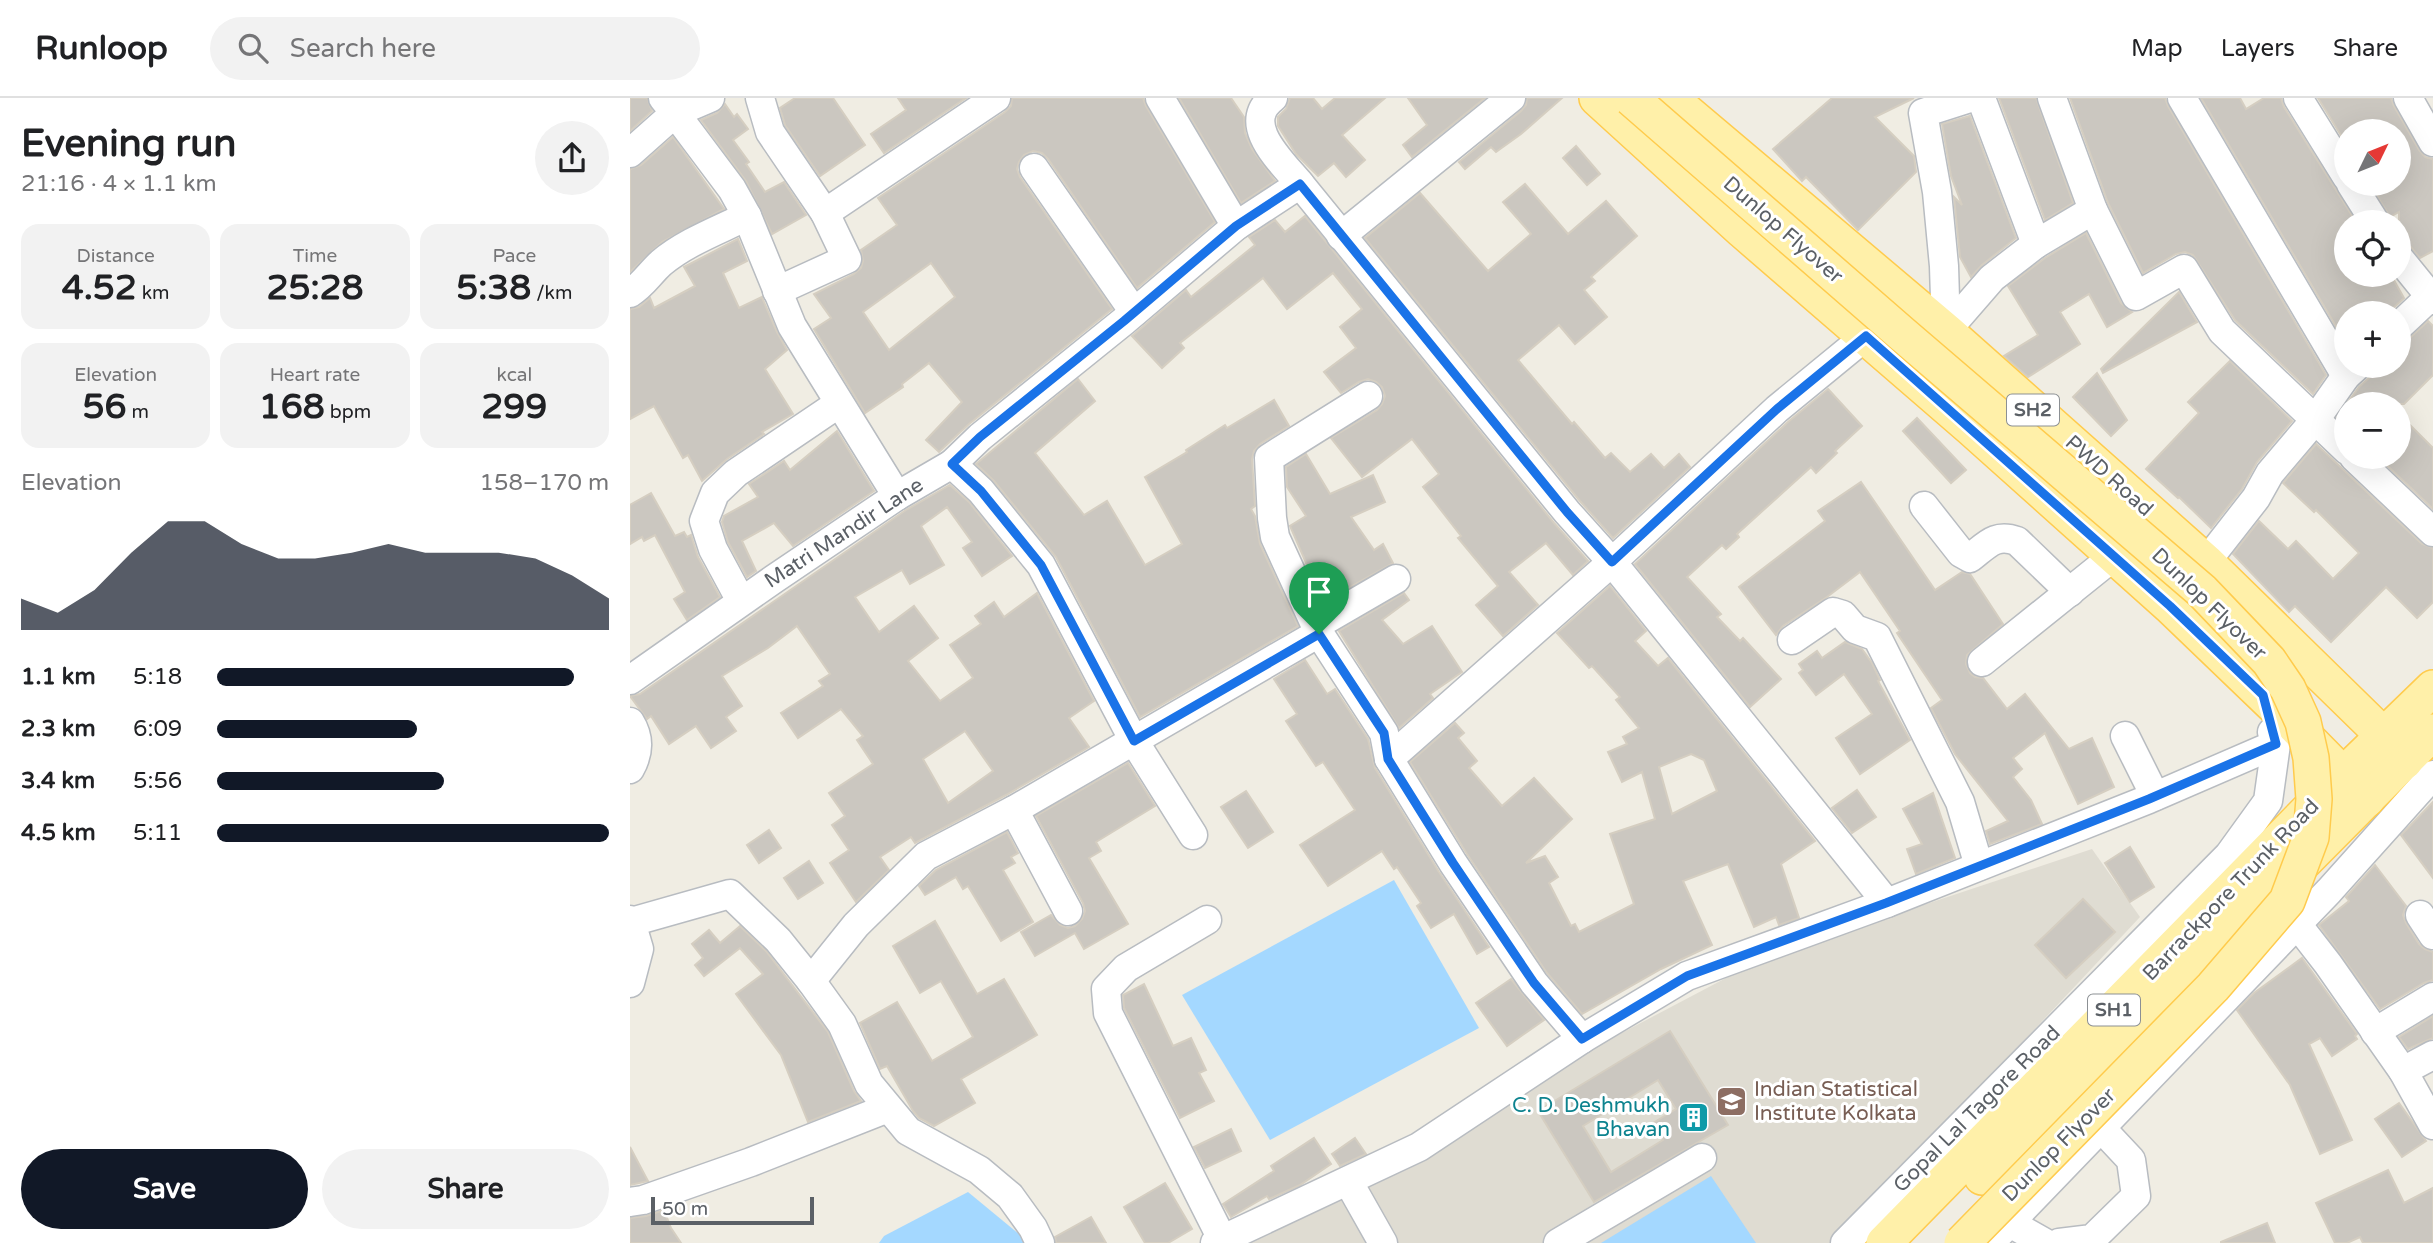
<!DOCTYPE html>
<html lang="en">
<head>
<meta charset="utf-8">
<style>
	body { margin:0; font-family:"Varela Round",sans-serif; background:#f2f2f2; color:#202124; height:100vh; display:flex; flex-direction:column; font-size:26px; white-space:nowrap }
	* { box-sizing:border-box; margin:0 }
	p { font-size:23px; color:#757577 }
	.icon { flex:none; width:38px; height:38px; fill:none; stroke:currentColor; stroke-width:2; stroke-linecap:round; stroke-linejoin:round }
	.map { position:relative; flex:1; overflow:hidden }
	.side { display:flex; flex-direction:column; background:#fff; width:630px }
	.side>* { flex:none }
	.needle { width:46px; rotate:47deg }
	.fabs { position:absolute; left:1704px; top:21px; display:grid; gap:14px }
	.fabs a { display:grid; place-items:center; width:77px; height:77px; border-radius:50%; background:#fff; box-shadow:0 7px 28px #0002; font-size:35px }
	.scale { position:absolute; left:21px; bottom:18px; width:163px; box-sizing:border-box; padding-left:7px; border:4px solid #5b6066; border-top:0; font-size:19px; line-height:24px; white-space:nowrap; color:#5b6066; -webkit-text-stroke:5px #fff; paint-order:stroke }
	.pin { position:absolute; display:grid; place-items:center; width:60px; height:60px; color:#fff; margin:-72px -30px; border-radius:50% 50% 50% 0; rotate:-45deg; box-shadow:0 0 7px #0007 }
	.pin .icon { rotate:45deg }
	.round { display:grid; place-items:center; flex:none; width:74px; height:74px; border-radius:37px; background:#f2f2f2 }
	.headline { display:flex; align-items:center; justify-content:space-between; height:119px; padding:0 21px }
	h1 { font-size:38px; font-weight:800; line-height:52px }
	.metrics { display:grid; grid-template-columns:repeat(3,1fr); gap:10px; height:119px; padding:7px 21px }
	.metrics div { display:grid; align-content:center; border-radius:18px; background:#f2f2f2; text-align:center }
	.metrics b { font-size:35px; font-weight:800 }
	.metrics small { font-size:19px; font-weight:400 }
	.metrics p { font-size:19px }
	.chart { height:196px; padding:14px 21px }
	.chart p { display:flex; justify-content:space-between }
	.chart svg { width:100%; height:126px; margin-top:7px; fill:#111827; opacity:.7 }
	.action { display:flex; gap:14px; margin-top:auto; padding:14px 21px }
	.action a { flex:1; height:80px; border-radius:42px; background:#111827; color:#fff; font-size:28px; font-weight:800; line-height:80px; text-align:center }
	.action a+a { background:#f2f2f2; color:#202124 }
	ul { padding:0 21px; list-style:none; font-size:23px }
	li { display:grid; grid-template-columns:112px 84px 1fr; align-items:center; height:52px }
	li i { height:18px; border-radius:9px; background:#111827 }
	header { display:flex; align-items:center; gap:42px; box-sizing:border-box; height:98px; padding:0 35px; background:#fff; border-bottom:2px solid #e0e0e0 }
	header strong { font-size:33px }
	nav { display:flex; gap:38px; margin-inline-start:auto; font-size:24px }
	.search { width:490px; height:63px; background:#f2f2f2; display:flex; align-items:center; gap:18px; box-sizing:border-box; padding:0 24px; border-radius:38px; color:#757577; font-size:26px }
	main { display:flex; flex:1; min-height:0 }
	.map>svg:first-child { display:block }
	.education { fill:#dfdcd2 }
	.water { fill:#a4d8ff }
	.building { fill:#cbc7c0; stroke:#d5cec1; stroke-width:2; fill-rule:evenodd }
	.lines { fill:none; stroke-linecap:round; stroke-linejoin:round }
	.minor-casing { stroke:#b8bcc1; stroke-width:31 }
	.major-casing { stroke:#ffcb4d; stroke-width:38 }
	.minor { stroke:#fff; stroke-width:28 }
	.major { stroke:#fff0a9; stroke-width:35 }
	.major-bridge-casing { stroke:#ffcb4d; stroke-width:38; stroke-linecap:butt }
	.major-bridge { stroke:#fff0a9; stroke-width:35 }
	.route-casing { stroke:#fff; stroke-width:14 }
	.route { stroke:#1a73e8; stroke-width:9 }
	.labels { text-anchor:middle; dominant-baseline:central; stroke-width:6; stroke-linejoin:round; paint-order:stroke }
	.shield { fill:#fff; stroke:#8c9094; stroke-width:2 }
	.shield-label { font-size:19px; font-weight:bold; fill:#5b6066 }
	.street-label { font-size:21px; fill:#5b6066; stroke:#fff }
	.education-label { font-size:21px; fill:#785e54; stroke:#fff; text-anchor:start }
	.culture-label { font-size:21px; fill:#0d838f; stroke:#fff; text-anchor:end }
</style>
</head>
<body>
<header>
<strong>Runloop</strong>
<div class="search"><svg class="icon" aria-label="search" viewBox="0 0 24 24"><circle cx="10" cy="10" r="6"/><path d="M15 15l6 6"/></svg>Search here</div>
<nav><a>Map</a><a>Layers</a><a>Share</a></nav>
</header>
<main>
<section class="side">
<div class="headline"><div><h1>Evening run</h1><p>21:16 · 4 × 1.1 km</p></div><a class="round"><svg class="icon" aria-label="share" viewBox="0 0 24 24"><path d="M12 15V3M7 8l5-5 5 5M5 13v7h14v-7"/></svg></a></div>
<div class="metrics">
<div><p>Distance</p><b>4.52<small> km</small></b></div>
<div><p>Time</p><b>25:28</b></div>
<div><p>Pace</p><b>5:38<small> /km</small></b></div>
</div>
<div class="metrics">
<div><p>Elevation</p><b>56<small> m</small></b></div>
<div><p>Heart rate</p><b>168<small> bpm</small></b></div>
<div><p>kcal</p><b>299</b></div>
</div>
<div class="chart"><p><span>Elevation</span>158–170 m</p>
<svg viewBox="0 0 160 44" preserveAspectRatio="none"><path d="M0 44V33L10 38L20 30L30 17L40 6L50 6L60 14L70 19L80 19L90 17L100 14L110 17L120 17L130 17L140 19L150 25L160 33V44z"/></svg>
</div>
<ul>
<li><b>1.1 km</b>5:18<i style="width:91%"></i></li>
<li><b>2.3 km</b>6:09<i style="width:51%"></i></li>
<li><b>3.4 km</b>5:56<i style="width:58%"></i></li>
<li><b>4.5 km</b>5:11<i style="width:100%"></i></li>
</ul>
<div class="action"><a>Save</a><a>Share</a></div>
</section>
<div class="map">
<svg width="1803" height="1145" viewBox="0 0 1803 1145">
	<rect width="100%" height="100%" fill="#f0ede3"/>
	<path class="education" d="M1462 751 1510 819 1204 1145H593L1134 860Z"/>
	<g class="water">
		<path d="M764 782 849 930 640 1042 552 897Z"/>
		<path d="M1081 1078 1126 1145H971Z"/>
		<path d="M338 1094 400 1145H249L254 1138Z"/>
	</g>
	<g class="building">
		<path d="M0 0H17L22 13 0 33Z"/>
		<path d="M165 0H203L235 47 190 78 155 27 150 10Z"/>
		<path d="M268 0H336L254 55 241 36 276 12Z"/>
		<path d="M382 0H513L516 8 585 124 507 190 418 61 412 55 403 53 394 57 389 64 387 71 390 79 482 211 339 326 309 354 296 342 332 304 299 265 272 286 273 289 235 315 184 231 201 220 184 196 224 176 231 170 233 163 231 152 267 127 248 100 375 14 381 8ZM301 165 325 199 259 252 233 214Z"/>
		<path d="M549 0H601L614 19 615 35 622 51 645 83 611 105Z"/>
		<path d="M683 0 692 11 705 0H755L712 37 735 62 716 79 704 65 688 78 666 56 648 28V19L656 11 660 0Z"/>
		<path d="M778 0H855L782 59 773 47 797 27Z"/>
		<path d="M897 0H932L891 36 866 54 861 49 835 71 829 64 891 13 896 7Z"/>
		<path d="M1202 0H1284L1245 19 1284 58 1286 74 1228 132 1176 79 1172 83 1143 51Z"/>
		<path d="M1369 0H1406L1443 105 1415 122Z"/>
		<path d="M1440 0H1535L1538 8 1696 277 1683 296 1605 222 1563 157 1555 154 1546 156 1513 175 1478 105Z"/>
		<path d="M1571 0H1610L1616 11 1634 0H1651L1654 9 1726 124H1717V177H1761L1774 200 1758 215H1717V247Z"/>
		<path d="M1688 0H1761L1764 8 1789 52 1795 59 1803 61V153L1790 160 1781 149 1769 144V114L1760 119 1740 86H1769V33H1717V47Z"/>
		<path d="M95 6 104 19 107 16 118 31 103 42 119 64 116 66 135 94 154 84 176 117 142 136 116 83 71 22 87 15Z"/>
		<path d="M1340 18 1386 140 1352 167 1341 179 1330 159 1324 99 1332 107 1321 78 1312 26Z"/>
		<path d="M43 39 94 111 32 144 0 174V71L11 67Z"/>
		<path d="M946 48 970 76 957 87 933 60Z"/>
		<path d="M895 86 938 136 976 103 1007 138 961 179 965 183 954 192 977 219 945 246 929 227 888 262 942 326 944 324 975 360 981 355 1000 374 1021 356 1034 370 1049 356 1060 369 983 440 950 403 735 140 790 95 858 173 901 136 873 104Z"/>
		<path d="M675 118 924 425 958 463 943 477 916 445 879 474 908 507 873 538 846 507 868 488 828 440 831 438 793 389 809 376 782 341 732 379 701 340 747 312 752 306 755 298 752 289 746 284 738 281 729 284 711 295 694 274 726 250 710 229 732 211 703 175 657 211 633 180 550 245 554 250 532 270 502 238 556 192 561 199 625 147 619 139 645 122 655 134Z"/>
		<path d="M1456 135 1491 205 1502 214 1477 229 1459 196 1430 214 1450 246 1398 279 1374 258 1408 237 1378 188 1415 160Z"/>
		<path d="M108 141 117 163 93 175 109 210 132 199 133 202 147 234 157 252 135 271 163 316 132 334 134 336 97 361 72 383 58 357 53 360 24 308 0 321V211L9 209 20 200 24 210 65 188 54 169Z"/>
		<path d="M1549 194 1567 224 1473 275 1471 271Z"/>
		<path d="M1798 223 1803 228V277L1774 306H1717V329L1707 320 1729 289 1739 280 1743 268H1769V244L1780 240Z"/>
		<path d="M1600 263 1662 323 1627 364 1612 391 1581 430 1549 399 1548 400 1516 371 1569 315 1558 304Z"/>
		<path d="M1467 275 1497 322 1481 338 1443 299Z"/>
		<path d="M448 281 465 303 405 355 454 417 477 403 515 467 552 446 515 379 557 354 556 352 595 327 597 330 644 302 659 328 630 346 624 353 622 361 625 408 621 411 625 418 630 446 668 528 510 619 426 459 364 383 346 366Z"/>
		<path d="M1198 291 1232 328 1205 353 1207 355 1186 375 1181 369 1107 436 1109 439 1096 451 1092 447 1057 479 1091 516 1087 519 1110 543 1113 540 1151 581 1120 609 1005 466 1158 324Z"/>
		<path d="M1769 316 1803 350V411L1748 359H1769Z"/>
		<path d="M1287 320 1336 372 1321 385 1273 333Z"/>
		<path d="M207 333 244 393 163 448 144 425 112 443 126 473 117 479 98 444 92 424 94 418 128 399 119 386 154 363 160 372Z"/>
		<path d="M1686 346 1792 446 1803 450V504L1787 520 1756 489 1701 544 1665 508 1659 514 1603 456 1629 423 1658 451 1666 443 1703 481 1729 455 1686 412 1684 414 1653 385Z"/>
		<path d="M676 356 700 396 743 377 755 404 721 419 744 452 753 446 763 465 693 504 660 428 676 418 657 389 656 369Z"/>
		<path d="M1231 384 1305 492 1332 474 1340 476 1373 526 1337 557 1336 566 1340 575 1345 579 1353 580 1377 611 1395 596 1439 651 1462 640 1484 689 1448 706 1415 635 1383 660 1392 671 1383 679 1401 702 1412 726 1360 746 1356 733 1378 723 1325 656 1301 610 1312 602 1267 535 1270 533 1230 474 1197 499 1153 528 1146 537 1109 489 1195 423 1188 413Z"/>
		<path d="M320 387 339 404 382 458 352 478 333 450 342 444 317 409 291 428 314 467 280 486 272 472 225 499 249 534 284 508 308 540 278 563 310 603 343 580 320 547 351 526 345 518 364 504 374 519 407 495 464 603 439 620 459 649 376 697 285 745 281 739 250 759 259 772 226 804 200 765 219 752 202 727 215 718 199 695 243 666 227 642 233 638 211 611 168 640 151 615 193 588 189 583 200 576 167 528 138 550 92 578 112 608 96 619 106 633 81 650 66 628 39 646 21 618 17 621 0 598 10 596 276 412ZM335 633 363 673 318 705 293 661Z"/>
		<path d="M21 395 45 438 54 434 57 439 61 437 68 459 90 499 57 522 44 501 55 494 25 437 14 443 12 439 0 446V407Z"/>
		<path d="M980 488 1016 533 1005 543 1028 568 1038 560 1185 743 1151 766 1169 820 1149 827 1146 819 1124 829 1098 766 1053 783 1082 847 1031 871 952 916 917 875 837 756 780 664 825 625 834 635 828 640 847 663 839 670 872 708 904 680 942 721 896 765 915 758 928 779 919 785 941 828 945 826 949 834 1004 806 980 736 1025 721 1012 674 992 684 978 654 997 646 993 639 1009 630 986 602 990 599 962 568 959 570 927 535ZM1061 656 1074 662 1087 693 1042 716 1029 669Z"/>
		<path d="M774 495 779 502 752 522 773 546 802 528 832 574 800 596 803 600 769 630 709 533Z"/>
		<path d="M1215 544 1232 551 1242 565 1250 582 1248 583 1280 642 1230 676 1206 640 1242 616 1214 576 1186 597 1169 575 1173 572 1169 566 1187 553 1192 560Z"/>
		<path d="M675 562 697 596 705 591 738 641 745 670 809 774 859 849 847 856 824 816 801 830 787 808 791 805 767 769 764 771 752 753 698 788 670 747 725 712 693 664 686 668 656 623 667 616 644 581Z"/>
		<path d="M498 665 525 708 466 744 471 753 459 760 498 826 454 851 445 835 405 858 391 834 421 817 430 827 438 830 445 828 452 821 455 813 453 805 406 718Z"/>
		<path d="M1227 692 1246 719 1222 735 1202 710Z"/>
		<path d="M616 693 643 734 618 750 591 709Z"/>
		<path d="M1303 695 1325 760 1286 776 1277 751 1292 746 1273 711Z"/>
		<path d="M1803 704V780L1771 737Z"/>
		<path d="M139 732 151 750 129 765 117 747Z"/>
		<path d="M377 734 388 755 381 759 385 765 373 772 403 824 371 843 338 788 333 791 326 779 295 797 289 788 306 772Z"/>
		<path d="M1500 749 1524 789 1500 804 1475 765Z"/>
		<path d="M179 763 193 785 168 801 154 780Z"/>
		<path d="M1745 767 1776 808 1773 817 1776 825 1789 846 1795 851 1803 854V882L1794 885 1750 911 1689 827 1719 803 1716 799Z"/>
		<path d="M1453 801 1485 834 1436 880 1405 847Z"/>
		<path d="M305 823 347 896 374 881 407 937 331 981 345 1005 304 1028 289 1020 283 1013 257 968 250 971 230 925 267 904 302 963 343 939 311 883 290 895 263 848Z"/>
		<path d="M110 828 136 853 198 934 224 993 231 1003 178 1024 151 957 106 896 133 876 110 850 74 878 65 867 73 860 62 846 79 832 90 845Z"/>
		<path d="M1672 860 1727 936 1725 938 1727 941 1702 958 1690 940 1679 946 1722 1042 1690 1056 1660 987 1607 912 1624 895Z"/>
		<path d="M881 881 914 922 877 948 846 905Z"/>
		<path d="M514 886 543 948 561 940 576 972 569 975 584 1003 550 1020 494 910 493 897Z"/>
		<path d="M1803 918V940L1778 951 1769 939Z"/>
		<path d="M1040 933 1098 1027 964 1104 908 1013ZM1028 982 1046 1011 1023 1025 1033 1042 981 1074 953 1028Z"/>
		<path d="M1769 1005 1796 1043 1772 1059 1745 1021Z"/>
		<path d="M601 1031 611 1053 575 1070 564 1049Z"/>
		<path d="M684 1040 701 1066 670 1087 639 1101 637 1098 601 1119 593 1106 644 1073 641 1068Z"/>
		<path d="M725 1040 736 1056 710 1068 702 1056Z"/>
		<path d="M0 1049 18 1083 0 1087Z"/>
		<path d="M1758 1072 1774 1105 1803 1090V1145H1733L1730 1139 1717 1145H1705L1686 1105Z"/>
		<path d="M535 1085 562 1131 538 1145H515L494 1109Z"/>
		<path d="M34 1112 41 1130 51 1145H0V1120L16 1118Z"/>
		<path d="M461 1119 476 1145H426L425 1139Z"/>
		<path d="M1637 1125 1645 1145H1591V1144Z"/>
	</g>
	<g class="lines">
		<defs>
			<g id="minor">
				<path d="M33 0 45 15 80 0"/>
				<path d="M130 0 140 34 195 115 366 0"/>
				<path d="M530 0 606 128"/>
				<path d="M1351 0 1406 146"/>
				<path d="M1422 0 1463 112 1506 198 1554 171 1592 233 1717 352"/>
				<path d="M1552 0 1716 278"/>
				<path d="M1668 0 1717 79"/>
				<path d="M1778 0 1803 44"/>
				<path d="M0 55 45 15 102 91 117 118 162 228 267 398"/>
				<path d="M404 70 504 214"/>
				<path d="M670 86 937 414 982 464 1147 311 1236 238"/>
				<path d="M1721 86 1745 124"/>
				<path d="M711 138 881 0"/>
				<path d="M1769 160 1803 202"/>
				<path d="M147 193 217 161 195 115"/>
				<path d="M0 195C13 187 20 175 31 165 56 144 89 132 117 118"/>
				<path d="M1769 228 1803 196"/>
				<path d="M1316 233 1314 168 1307 94 1293 15 1340 0"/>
				<path d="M1316 233 1362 180 1406 146 1463 112"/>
				<path d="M1724 359 1803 434"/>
				<path d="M322 366 351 393 411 467 504 643 563 737"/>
				<path d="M1294 408 1331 455 1340 460C1357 447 1365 435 1387 443L1440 494"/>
				<path d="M1576 464 1626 400 1640 375 1685 322 1716 278 1727 268"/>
				<path d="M111 503 83 451 74 423 85 395 106 375 208 306"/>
				<path d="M685 528 766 481"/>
				<path d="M689 535 645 439 642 420 639 360 738 298"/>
				<path d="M1162 542 1203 514 1213 517 1225 531 1247 539 1330 704 1349 768"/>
				<path d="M1352 564 1484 458"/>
				<path d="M0 582 144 481 267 398 322 366 350 339 494 223 606 128 670 86C652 64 609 26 643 0"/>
				<path d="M0 624C10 640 9 655 0 671"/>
				<path d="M1495 638 1525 698"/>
				<path d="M759 661 982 464 1257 805"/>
				<path d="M384 712 438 813"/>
				<path d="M1653 813 1667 826 1698 866 1773 973 1803 1027"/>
				<path d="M1790 817 1803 837"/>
				<path d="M0 822 1 824 100 796 148 842 181 883 212 926 239 986 278 1033 349 1072 380 1098 403 1130 410 1145"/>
				<path d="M577 822 496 870 476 891 478 915 594 1145"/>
				<path d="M181 883 226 827 296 758 384 712 689 535 754 635 759 661 823 765 904 885 952 941"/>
				<path d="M0 885 9 851 1 824"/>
				<path d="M1745 934 1803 899"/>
				<path d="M1773 973 1803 957"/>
				<path d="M718 1083 753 1145"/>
				<path d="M0 1104 13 1102 121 1064 258 1010"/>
				<path d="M1380 1125 1415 1145"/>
				<path d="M585 1145 789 1049 952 941 1057 878 1257 805 1519 701 1646 646"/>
				<path d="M928 1145 1072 1060"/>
				<path d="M1215 1145 1599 757 1638 703 1646 646 1642 634"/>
				<path d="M1360 1145 1699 793 1803 677"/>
				<path d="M1429 1145 1462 1141 1506 1098 1501 1062 1471 1030"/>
			</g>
			<g id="major">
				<path d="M967 0 1112 132 1341 330 1540 508 1667 630 1737 701"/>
				<path d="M1040 0 1316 233 1576 464 1754 638 1775 663"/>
				<path d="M1352 1079 1653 785 1803 634"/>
				<path d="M1254 1145 1712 678 1803 590"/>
			</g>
		</defs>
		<use href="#minor" class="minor-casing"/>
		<use href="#major" class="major-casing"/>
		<use href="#minor" class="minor"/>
		<use href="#major" class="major"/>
		<defs>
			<path id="major-bridge" d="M1001 0 1271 235 1572 493 1639 563 1658 591 1673 624 1681 660 1684 701 1681 739 1657 803 1583 889 1332 1145"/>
		</defs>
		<use href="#major-bridge" class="major-bridge-casing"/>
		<use href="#major-bridge" class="major-bridge"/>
	</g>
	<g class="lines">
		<defs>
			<path id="route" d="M670 86 937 414 982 464 1147 311 1236 238 1540 508 1633 597 1646 646 1519 701 1256 805 1057 878 952 941 904 885 823 765 758 661 754 635 689 536 504 643 411 467 351 393 322 366 350 339 494 223 606 128Z"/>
		</defs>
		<use href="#route" class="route-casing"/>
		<use href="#route" class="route"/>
	</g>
	<defs>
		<symbol id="university-square" viewBox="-11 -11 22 22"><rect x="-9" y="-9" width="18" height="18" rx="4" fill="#8d6e63" stroke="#fff"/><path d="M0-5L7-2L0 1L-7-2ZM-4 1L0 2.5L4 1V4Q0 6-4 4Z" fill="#fff"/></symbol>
		<symbol id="building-square" viewBox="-11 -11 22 22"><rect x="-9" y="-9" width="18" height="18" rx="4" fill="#0f9aa8" stroke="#fff"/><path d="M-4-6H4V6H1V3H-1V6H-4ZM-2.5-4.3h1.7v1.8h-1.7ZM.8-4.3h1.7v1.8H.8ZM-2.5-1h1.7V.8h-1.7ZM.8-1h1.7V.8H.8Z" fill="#fff"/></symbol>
	</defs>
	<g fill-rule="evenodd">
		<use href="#university-square" x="1084" y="986" width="35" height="35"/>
		<use href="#building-square" x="1046" y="1002" width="35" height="35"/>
	</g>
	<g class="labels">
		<g class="shield">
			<rect x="1377" y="296.5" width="52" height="31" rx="5"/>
			<rect x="1458" y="896.5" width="52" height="31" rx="5"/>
		</g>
		<g class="shield-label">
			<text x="1403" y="312">SH2</text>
			<text x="1484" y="912">SH1</text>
		</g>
		<g class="street-label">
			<text transform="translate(1153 132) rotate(41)">Dunlop Flyover</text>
			<text transform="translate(1479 378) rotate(42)">PWD Road</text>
			<text transform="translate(214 435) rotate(-33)">Matri Mandir Lane</text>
			<text transform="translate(1579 506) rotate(44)">Dunlop Flyover</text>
			<text transform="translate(1601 792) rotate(-46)">Barrackpore Trunk Road</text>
			<text transform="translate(1347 1011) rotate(-45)">Gopal Lal Tagore Road</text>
			<text transform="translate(1429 1047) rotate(-45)">Dunlop Flyover</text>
		</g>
		<g class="education-label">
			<text x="1124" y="991">Indian Statistical<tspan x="1124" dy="24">Institute Kolkata</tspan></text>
		</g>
		<g class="culture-label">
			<text x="1040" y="1007">C. D. Deshmukh<tspan x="1040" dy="24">Bhavan</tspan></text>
		</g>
	</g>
</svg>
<div class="fabs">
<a><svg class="needle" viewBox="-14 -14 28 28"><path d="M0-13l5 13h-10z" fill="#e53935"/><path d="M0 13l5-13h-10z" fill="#757577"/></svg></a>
<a><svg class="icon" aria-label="locate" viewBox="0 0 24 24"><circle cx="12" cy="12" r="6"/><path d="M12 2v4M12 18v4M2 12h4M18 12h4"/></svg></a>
<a>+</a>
<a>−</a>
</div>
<div class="scale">50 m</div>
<div class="pin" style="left:689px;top:536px;background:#1e9e55"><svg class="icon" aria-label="arrive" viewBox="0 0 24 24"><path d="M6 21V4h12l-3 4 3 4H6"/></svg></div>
</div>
</main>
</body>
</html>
